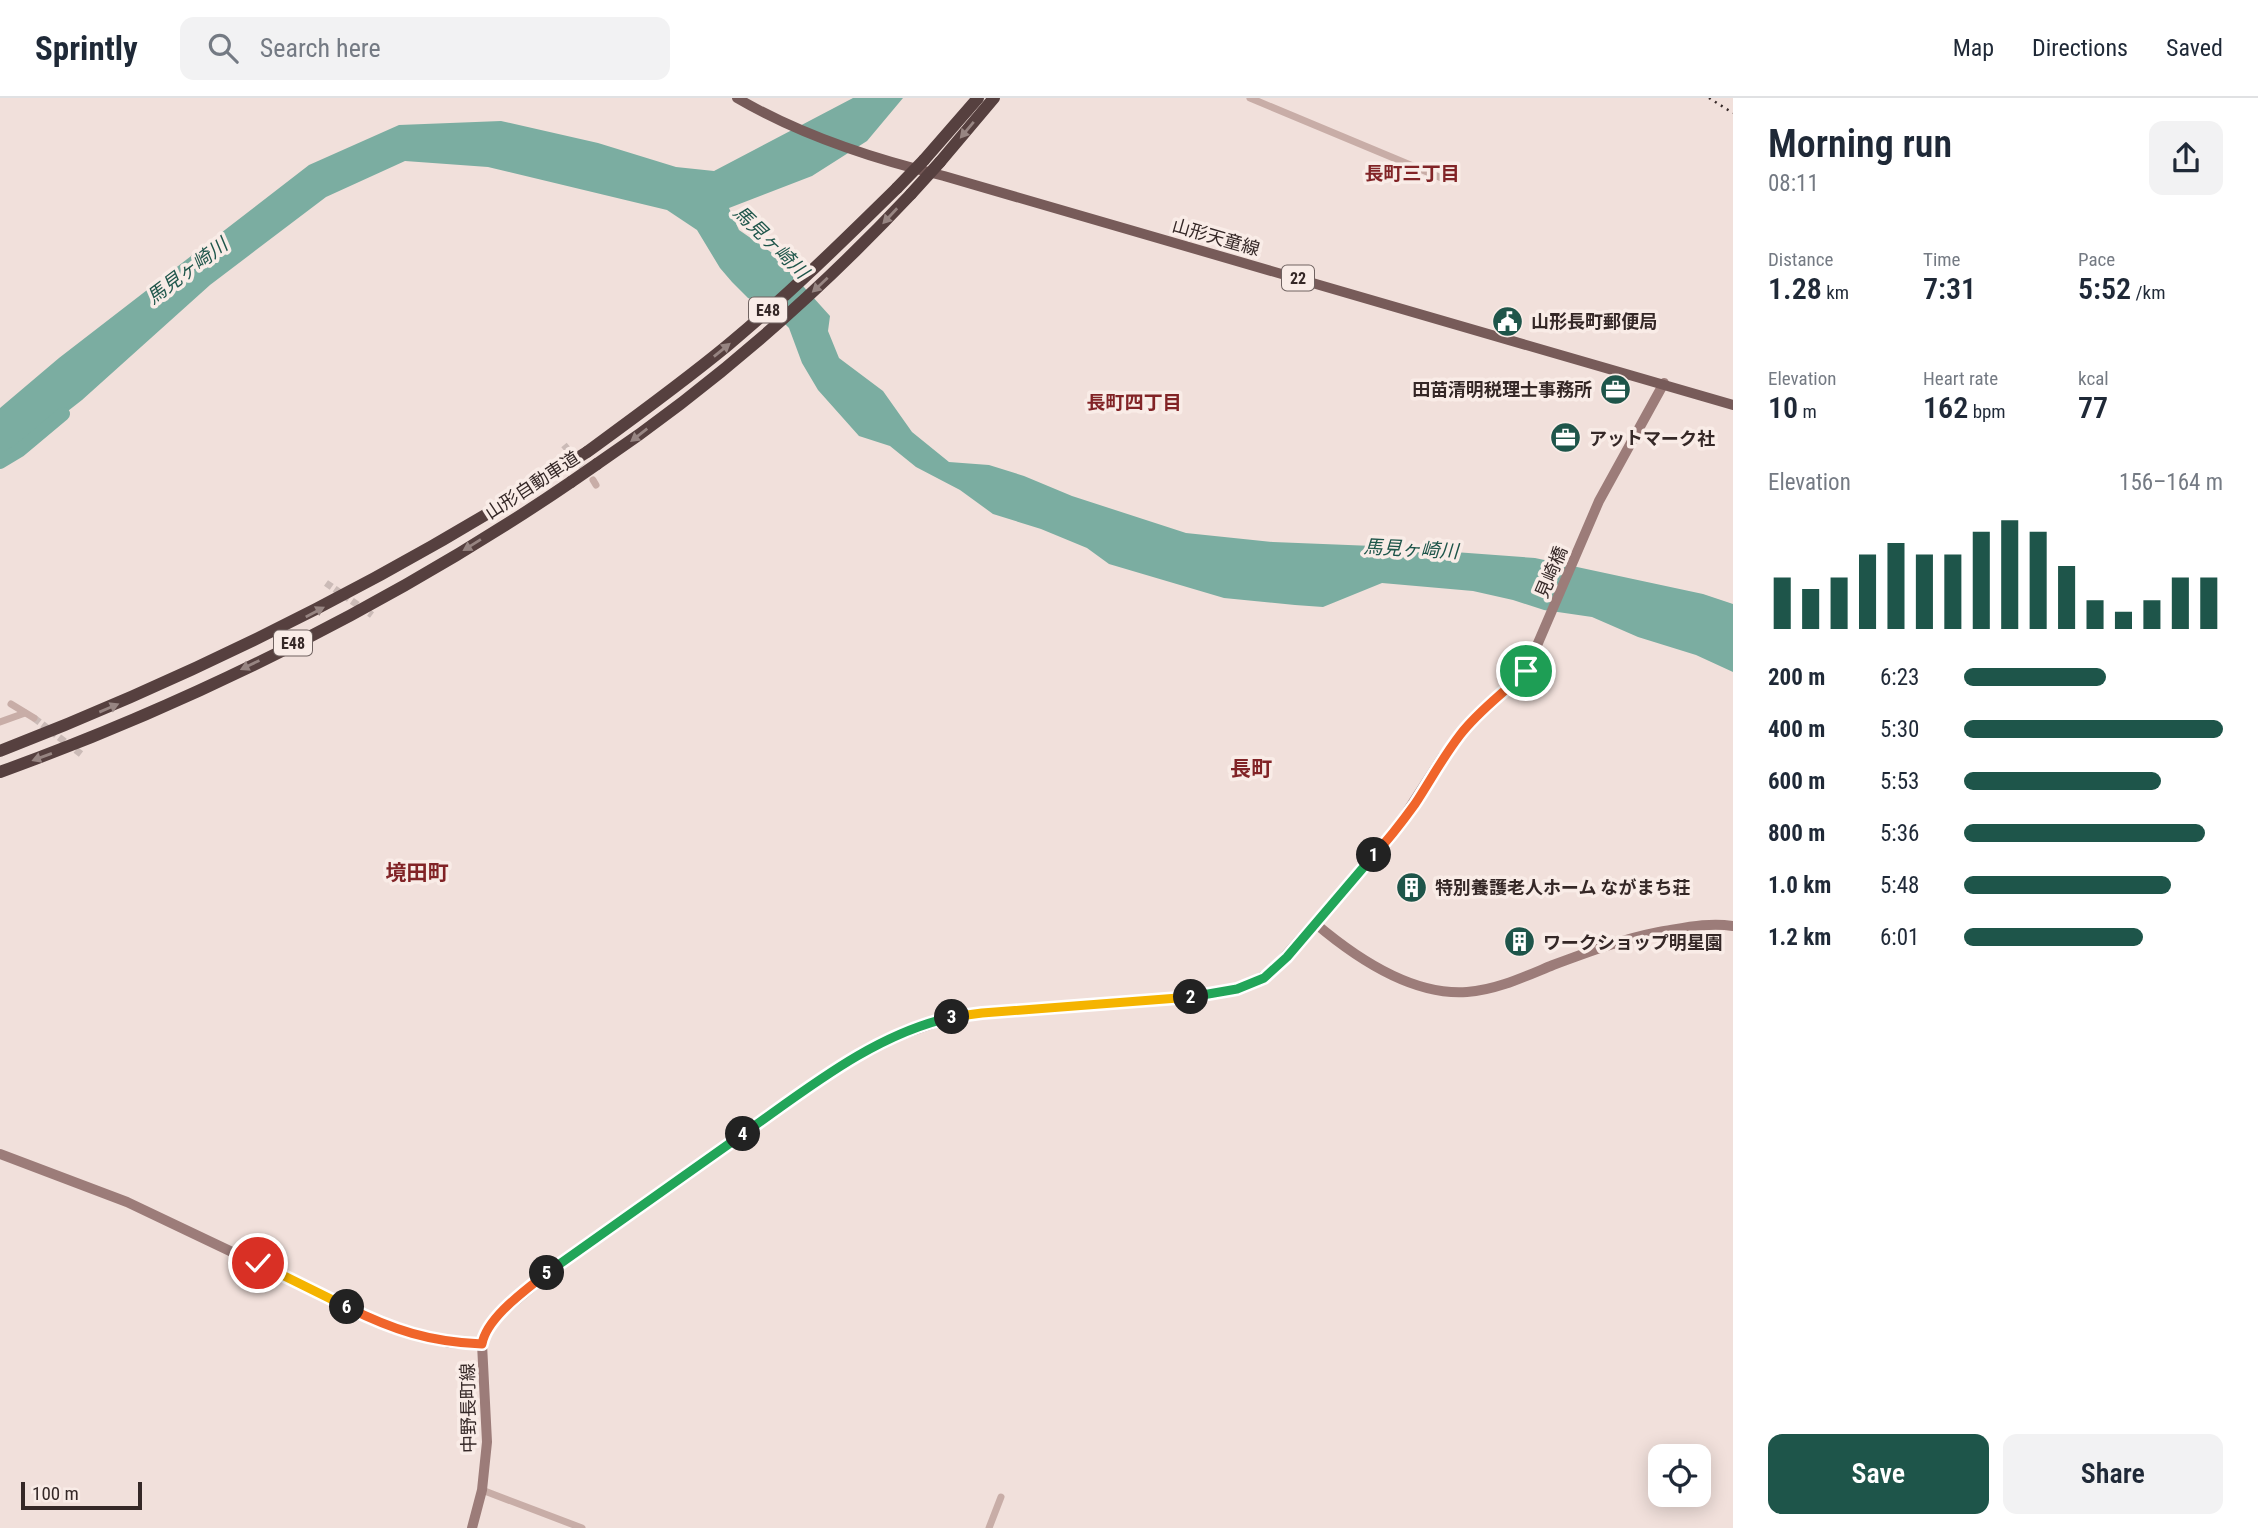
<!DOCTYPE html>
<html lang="en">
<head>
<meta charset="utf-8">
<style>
	body { margin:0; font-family:"Roboto Condensed","Noto Sans JP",sans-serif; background:#f2f2f3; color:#1f2937; height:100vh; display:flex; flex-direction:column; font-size:26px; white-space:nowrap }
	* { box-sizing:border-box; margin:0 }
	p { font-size:23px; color:#747a83 }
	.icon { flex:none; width:38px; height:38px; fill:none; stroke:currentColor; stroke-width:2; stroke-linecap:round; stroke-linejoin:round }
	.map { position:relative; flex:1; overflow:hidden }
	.sheet { display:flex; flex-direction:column; background:#fff; width:525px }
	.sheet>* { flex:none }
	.controls { position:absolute; left:1648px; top:1346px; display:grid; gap:14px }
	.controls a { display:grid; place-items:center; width:63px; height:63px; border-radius:14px; background:#fff; box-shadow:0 4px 18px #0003; font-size:35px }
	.scale { position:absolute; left:21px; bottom:18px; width:121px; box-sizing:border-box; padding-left:7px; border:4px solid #352827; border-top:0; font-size:19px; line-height:24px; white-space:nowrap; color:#352827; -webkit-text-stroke:5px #f9ece7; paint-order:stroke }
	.pin { position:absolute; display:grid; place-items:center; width:60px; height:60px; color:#fff; margin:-30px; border:4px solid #fff; border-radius:50%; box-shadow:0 2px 7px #0007 }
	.km { position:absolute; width:35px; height:35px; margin:-18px; border-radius:50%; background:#222; color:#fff; font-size:19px; line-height:35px; text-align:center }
	.round { display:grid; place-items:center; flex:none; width:74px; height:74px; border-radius:14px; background:#f2f2f3 }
	.headline { display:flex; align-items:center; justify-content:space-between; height:119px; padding:0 35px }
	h1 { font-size:38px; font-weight:600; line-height:52px }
	.metrics { display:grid; grid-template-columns:repeat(3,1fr); gap:10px; height:119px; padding:7px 35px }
	.metrics div { display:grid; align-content:center }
	.metrics b { font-size:30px; font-weight:600 }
	.metrics small { font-size:19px; font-weight:400 }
	.metrics p { font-size:19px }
	.chart { height:196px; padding:14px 35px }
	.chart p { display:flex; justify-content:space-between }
	.chart svg { width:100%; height:126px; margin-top:7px; stroke:#1e554a; stroke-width:6 }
	.cta { display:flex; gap:14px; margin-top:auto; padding:14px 35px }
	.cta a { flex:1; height:80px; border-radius:14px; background:#1e554a; color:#fff; font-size:28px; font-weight:600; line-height:80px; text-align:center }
	.cta a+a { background:#f2f2f3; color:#1f2937 }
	ul { padding:0 35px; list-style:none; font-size:23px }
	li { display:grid; grid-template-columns:112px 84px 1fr; align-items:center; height:52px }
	li i { height:18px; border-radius:9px; background:#1e554a }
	header { display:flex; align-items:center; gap:42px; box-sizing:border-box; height:98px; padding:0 35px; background:#fff; border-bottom:2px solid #e0e1e3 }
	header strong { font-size:33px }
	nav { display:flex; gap:38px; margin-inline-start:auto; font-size:24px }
	.search { width:490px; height:63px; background:#f2f2f3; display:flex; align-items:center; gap:18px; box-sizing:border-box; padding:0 24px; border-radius:14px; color:#747a83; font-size:26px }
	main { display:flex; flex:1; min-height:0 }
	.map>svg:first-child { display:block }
	.water { fill:#7bada1 }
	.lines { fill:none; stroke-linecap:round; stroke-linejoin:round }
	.river { stroke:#7bada1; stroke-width:14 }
	.street-tunnel { stroke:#cbbbb7; stroke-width:7; stroke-dasharray:7 3.5; stroke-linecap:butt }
	.street { stroke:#c8ada7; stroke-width:7 }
	.secondary { stroke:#9c7c79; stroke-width:10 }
	.primary { stroke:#775b59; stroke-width:10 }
	.highway { stroke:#56403f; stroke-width:12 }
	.rail { stroke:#352827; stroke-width:2.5; stroke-dasharray:2 5; stroke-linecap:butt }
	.highway-bridge { stroke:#56403f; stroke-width:12 }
	.oneway { fill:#978582 }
	.split-1-casing { stroke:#fff; stroke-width:14 }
	.split-2-casing { stroke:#fff; stroke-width:14 }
	.split-3-casing { stroke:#fff; stroke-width:14 }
	.split-4-casing { stroke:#fff; stroke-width:14 }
	.split-5-casing { stroke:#fff; stroke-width:14 }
	.split-6-casing { stroke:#fff; stroke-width:14 }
	.split-7-casing { stroke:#fff; stroke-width:14 }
	.split-1 { stroke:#f0652b; stroke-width:9 }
	.split-2 { stroke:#22a559; stroke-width:9 }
	.split-3 { stroke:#f5b400; stroke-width:9 }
	.split-4 { stroke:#22a559; stroke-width:9 }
	.split-5 { stroke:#22a559; stroke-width:9 }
	.split-6 { stroke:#f0652b; stroke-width:9 }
	.split-7 { stroke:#f5b400; stroke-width:9 }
	.labels { text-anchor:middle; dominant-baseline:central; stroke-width:7; stroke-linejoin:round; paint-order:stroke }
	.shield { fill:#f9ece7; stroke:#706361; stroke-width:2 }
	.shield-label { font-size:16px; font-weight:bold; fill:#352827 }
	.street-label { font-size:18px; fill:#352827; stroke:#f9ece7 }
	.poi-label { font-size:18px; font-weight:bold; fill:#352827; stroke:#f9ece7; text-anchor:start }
	.neighbourhood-label { font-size:19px; font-weight:bold; fill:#812326; stroke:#f9ece7 }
	.water-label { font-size:19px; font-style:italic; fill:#1e554a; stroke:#f9ece7 }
	.quarter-label { font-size:21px; font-weight:bold; fill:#812326; stroke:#f9ece7 }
</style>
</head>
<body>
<header>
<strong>Sprintly</strong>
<div class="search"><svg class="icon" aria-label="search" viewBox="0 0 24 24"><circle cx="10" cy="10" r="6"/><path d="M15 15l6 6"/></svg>Search here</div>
<nav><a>Map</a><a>Directions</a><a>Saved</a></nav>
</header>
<main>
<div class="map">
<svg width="1733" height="1430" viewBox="0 0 1733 1430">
	<rect width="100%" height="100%" fill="#f1e0db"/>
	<path class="water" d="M853 0H903L867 43 812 78 729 110 739 132 775 157 830 218 828 233 839 260 883 293 912 334 949 364 989 367 1024 378 1072 398 1186 435 1273 444 1373 448 1535 460 1703 496 1733 506V574L1696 557 1638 539 1592 519 1544 512 1513 502 1473 493 1382 485 1323 509 1295 507 1224 500 1109 466 1087 450 1041 431 993 416 960 392 916 369 890 348 859 338 818 292 802 265 789 230 765 206 748 200 732 184 720 170 697 132 667 112 488 69 405 63 326 99 210 187 82 302 0 366V310L59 260 309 67 399 27 501 23 598 45 676 69 714 73Z"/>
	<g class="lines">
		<path class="river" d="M0 364 20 352 63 316"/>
		<g class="street-tunnel">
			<path d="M564 347 588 376"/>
			<path d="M326 485 372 517"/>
			<path d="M34 620 81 656"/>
		</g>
		<g class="street">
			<path d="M1250 0 1444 81"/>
			<path d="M593 382 596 387"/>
			<path d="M11 606 34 620"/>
			<path d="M0 624 25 615"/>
			<path d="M482 1392 582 1430"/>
			<path d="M989 1430 1001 1399"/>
		</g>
		<g class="secondary">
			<path d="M1316 826C1355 859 1412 898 1467 894 1497 892 1526 878 1553 867 1588 854 1623 841 1659 834 1684 830 1708 824 1733 828"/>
			<path d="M0 1056 127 1104 394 1231 449 1245 482 1246"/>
			<path d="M472 1430 482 1392 487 1344 482 1246 484 1236 500 1216 556 1169 812 988 847 964 895 939 949 920 982 915 1214 896 1250 886 1273 872 1396 731 1443 658 1462 634 1490 604 1512 588 1526 573 1599 403 1664 285"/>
		</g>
		<path class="primary" d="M737 0C800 37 873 61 944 78L1733 307"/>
		<g class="highway">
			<path d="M924 62 978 0"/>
			<path d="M940 64 994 0"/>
			<path d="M587 354C635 319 682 285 728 247 787 198 842 144 897 90"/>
			<path d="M597 366C711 289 817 196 911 96"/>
			<path d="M0 653C198 576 381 485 560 371"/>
			<path d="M0 674C197 603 398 502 571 384"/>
		</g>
		<path class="rail" d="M1709 0 1733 15"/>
		<g class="highway-bridge">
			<path d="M897 90 924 62"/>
			<path d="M911 96 940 64"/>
			<path d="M560 371 587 354"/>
			<path d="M571 384 597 366"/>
		</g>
	</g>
	<defs><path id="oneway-solid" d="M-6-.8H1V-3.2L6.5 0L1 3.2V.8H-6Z" transform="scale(1.75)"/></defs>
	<g class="oneway">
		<use href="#oneway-solid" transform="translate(967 32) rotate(130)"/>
		<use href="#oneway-solid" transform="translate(890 118) rotate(133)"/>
		<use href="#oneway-solid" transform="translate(820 187) rotate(137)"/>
		<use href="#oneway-solid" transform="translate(722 252) rotate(-39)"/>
		<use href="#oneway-solid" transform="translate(639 337) rotate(142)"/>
		<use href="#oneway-solid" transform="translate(472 447) rotate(148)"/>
		<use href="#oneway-solid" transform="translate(315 514) rotate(-28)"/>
		<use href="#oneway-solid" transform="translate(250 567) rotate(154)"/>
		<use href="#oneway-solid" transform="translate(109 610) rotate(-23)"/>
		<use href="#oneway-solid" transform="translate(42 659) rotate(160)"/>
	</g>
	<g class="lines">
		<defs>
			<path id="split-1" d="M1374 757C1389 741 1402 724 1415 706 1430 683 1443 659 1460 637 1479 612 1504 595 1526 573"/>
			<path id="split-2" d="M1191 899 1237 891 1264 880 1287 859 1374 757"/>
			<path id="split-3" d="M952 919 982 915 1191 899"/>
			<path id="split-4" d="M743 1036C807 991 874 936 952 919"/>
			<path id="split-5" d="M547 1175 743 1036"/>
			<path id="split-6" d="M347 1209C393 1232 430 1244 482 1246 487 1219 526 1192 547 1175"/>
			<path id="split-7" d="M258 1165 347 1209"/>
		</defs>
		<use href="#split-1" class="split-1-casing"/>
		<use href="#split-2" class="split-2-casing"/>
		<use href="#split-3" class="split-3-casing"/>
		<use href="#split-4" class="split-4-casing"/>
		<use href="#split-5" class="split-5-casing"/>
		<use href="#split-6" class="split-6-casing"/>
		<use href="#split-7" class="split-7-casing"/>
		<use href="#split-1" class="split-1"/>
		<use href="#split-2" class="split-2"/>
		<use href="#split-3" class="split-3"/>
		<use href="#split-4" class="split-4"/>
		<use href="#split-5" class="split-5"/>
		<use href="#split-6" class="split-6"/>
		<use href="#split-7" class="split-7"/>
	</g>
	<defs>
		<symbol id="civic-disc" viewBox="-11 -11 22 22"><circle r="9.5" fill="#1e554a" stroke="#f9ece7"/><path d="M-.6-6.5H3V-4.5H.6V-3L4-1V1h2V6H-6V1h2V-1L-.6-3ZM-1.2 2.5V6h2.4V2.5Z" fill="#fff"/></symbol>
		<symbol id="office-disc" viewBox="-11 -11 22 22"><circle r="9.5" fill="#1e554a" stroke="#f9ece7"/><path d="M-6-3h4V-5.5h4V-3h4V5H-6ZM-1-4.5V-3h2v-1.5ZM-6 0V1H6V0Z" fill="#fff"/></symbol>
		<symbol id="building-disc" viewBox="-11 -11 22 22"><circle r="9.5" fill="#1e554a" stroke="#f9ece7"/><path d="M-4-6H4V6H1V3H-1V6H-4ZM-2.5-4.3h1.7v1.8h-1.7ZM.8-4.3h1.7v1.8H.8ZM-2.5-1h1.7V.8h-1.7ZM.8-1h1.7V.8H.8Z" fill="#fff"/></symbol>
	</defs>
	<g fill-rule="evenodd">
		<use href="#civic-disc" x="1490" y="206" width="35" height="35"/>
		<use href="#office-disc" x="1598" y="274" width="35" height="35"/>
		<use href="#office-disc" x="1548" y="322" width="35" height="35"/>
		<use href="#building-disc" x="1394" y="772" width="35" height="35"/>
		<use href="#building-disc" x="1502" y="826" width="35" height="35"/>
	</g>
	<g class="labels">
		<g class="shield">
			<rect x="1282" y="167.5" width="32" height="25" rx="5"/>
			<rect x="749" y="199.5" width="38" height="25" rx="5"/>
			<rect x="274" y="532.5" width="38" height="25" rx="5"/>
		</g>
		<g class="shield-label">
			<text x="1298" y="180">22</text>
			<text x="768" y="212">E48</text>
			<text x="293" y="545">E48</text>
		</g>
		<g class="street-label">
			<text transform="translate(1216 139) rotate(16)">山形天童線</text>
			<text transform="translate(532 387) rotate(-33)">山形自動車道</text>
			<text transform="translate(1551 474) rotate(-67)">見崎橋</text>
			<text transform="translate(468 1310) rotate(-91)">中野長町線</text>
		</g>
		<g class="poi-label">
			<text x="1531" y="223">山形長町郵便局</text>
			<text x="1592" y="291" text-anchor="end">田苗清明税理士事務所</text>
			<text x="1589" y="340">アットマーク社</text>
			<text x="1435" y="789">特別養護老人ホーム ながまち荘</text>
			<text x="1543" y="844">ワークショップ明星園</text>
		</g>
		<g class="neighbourhood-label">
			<text x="1412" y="75">長町三丁目</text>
			<text x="1134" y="304">長町四丁目</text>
		</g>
		<g class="water-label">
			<text transform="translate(771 144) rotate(44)">馬見ヶ崎川</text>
			<text transform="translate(187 173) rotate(-37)">馬見ヶ崎川</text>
			<text transform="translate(1411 451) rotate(3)">馬見ヶ崎川</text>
		</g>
		<g class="quarter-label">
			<text x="1251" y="671">長町</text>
			<text x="417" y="775">境田町</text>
		</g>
	</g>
</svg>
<div class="controls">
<a><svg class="icon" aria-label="locate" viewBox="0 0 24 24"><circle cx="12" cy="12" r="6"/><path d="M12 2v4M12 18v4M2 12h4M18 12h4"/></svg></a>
</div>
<div class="scale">100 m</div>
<div class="pin" style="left:1526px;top:573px;background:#1e9e55"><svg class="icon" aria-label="arrive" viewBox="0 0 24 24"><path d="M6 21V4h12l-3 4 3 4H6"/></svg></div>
<div class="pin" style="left:258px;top:1165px;background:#d93025"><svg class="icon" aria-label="check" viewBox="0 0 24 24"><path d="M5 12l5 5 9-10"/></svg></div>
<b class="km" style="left:1374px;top:757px">1</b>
<b class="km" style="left:1191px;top:899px">2</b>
<b class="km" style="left:952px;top:919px">3</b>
<b class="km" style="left:743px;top:1036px">4</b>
<b class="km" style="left:547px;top:1175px">5</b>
<b class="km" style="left:347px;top:1209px">6</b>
</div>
<section class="sheet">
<div class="headline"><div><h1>Morning run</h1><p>08:11</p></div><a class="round"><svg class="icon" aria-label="share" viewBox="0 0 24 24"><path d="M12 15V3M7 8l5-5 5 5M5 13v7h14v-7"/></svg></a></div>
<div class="metrics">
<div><p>Distance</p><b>1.28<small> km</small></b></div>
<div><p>Time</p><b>7:31</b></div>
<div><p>Pace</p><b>5:52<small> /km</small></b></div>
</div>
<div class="metrics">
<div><p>Elevation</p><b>10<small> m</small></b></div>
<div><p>Heart rate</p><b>162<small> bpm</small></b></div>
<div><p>kcal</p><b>77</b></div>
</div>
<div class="chart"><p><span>Elevation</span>156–164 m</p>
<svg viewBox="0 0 160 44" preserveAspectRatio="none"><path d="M5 44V26M15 44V30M25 44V26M35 44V18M45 44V14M55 44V18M65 44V18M75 44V10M85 44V6M95 44V10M105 44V22M115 44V34M125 44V38M135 44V34M145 44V26M155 44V26"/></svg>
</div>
<ul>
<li><b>200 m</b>6:23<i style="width:55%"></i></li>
<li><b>400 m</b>5:30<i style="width:100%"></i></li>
<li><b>600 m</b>5:53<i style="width:76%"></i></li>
<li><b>800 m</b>5:36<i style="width:93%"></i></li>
<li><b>1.0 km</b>5:48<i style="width:80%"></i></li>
<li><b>1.2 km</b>6:01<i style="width:69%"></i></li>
</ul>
<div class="cta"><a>Save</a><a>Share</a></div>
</section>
</main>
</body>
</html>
